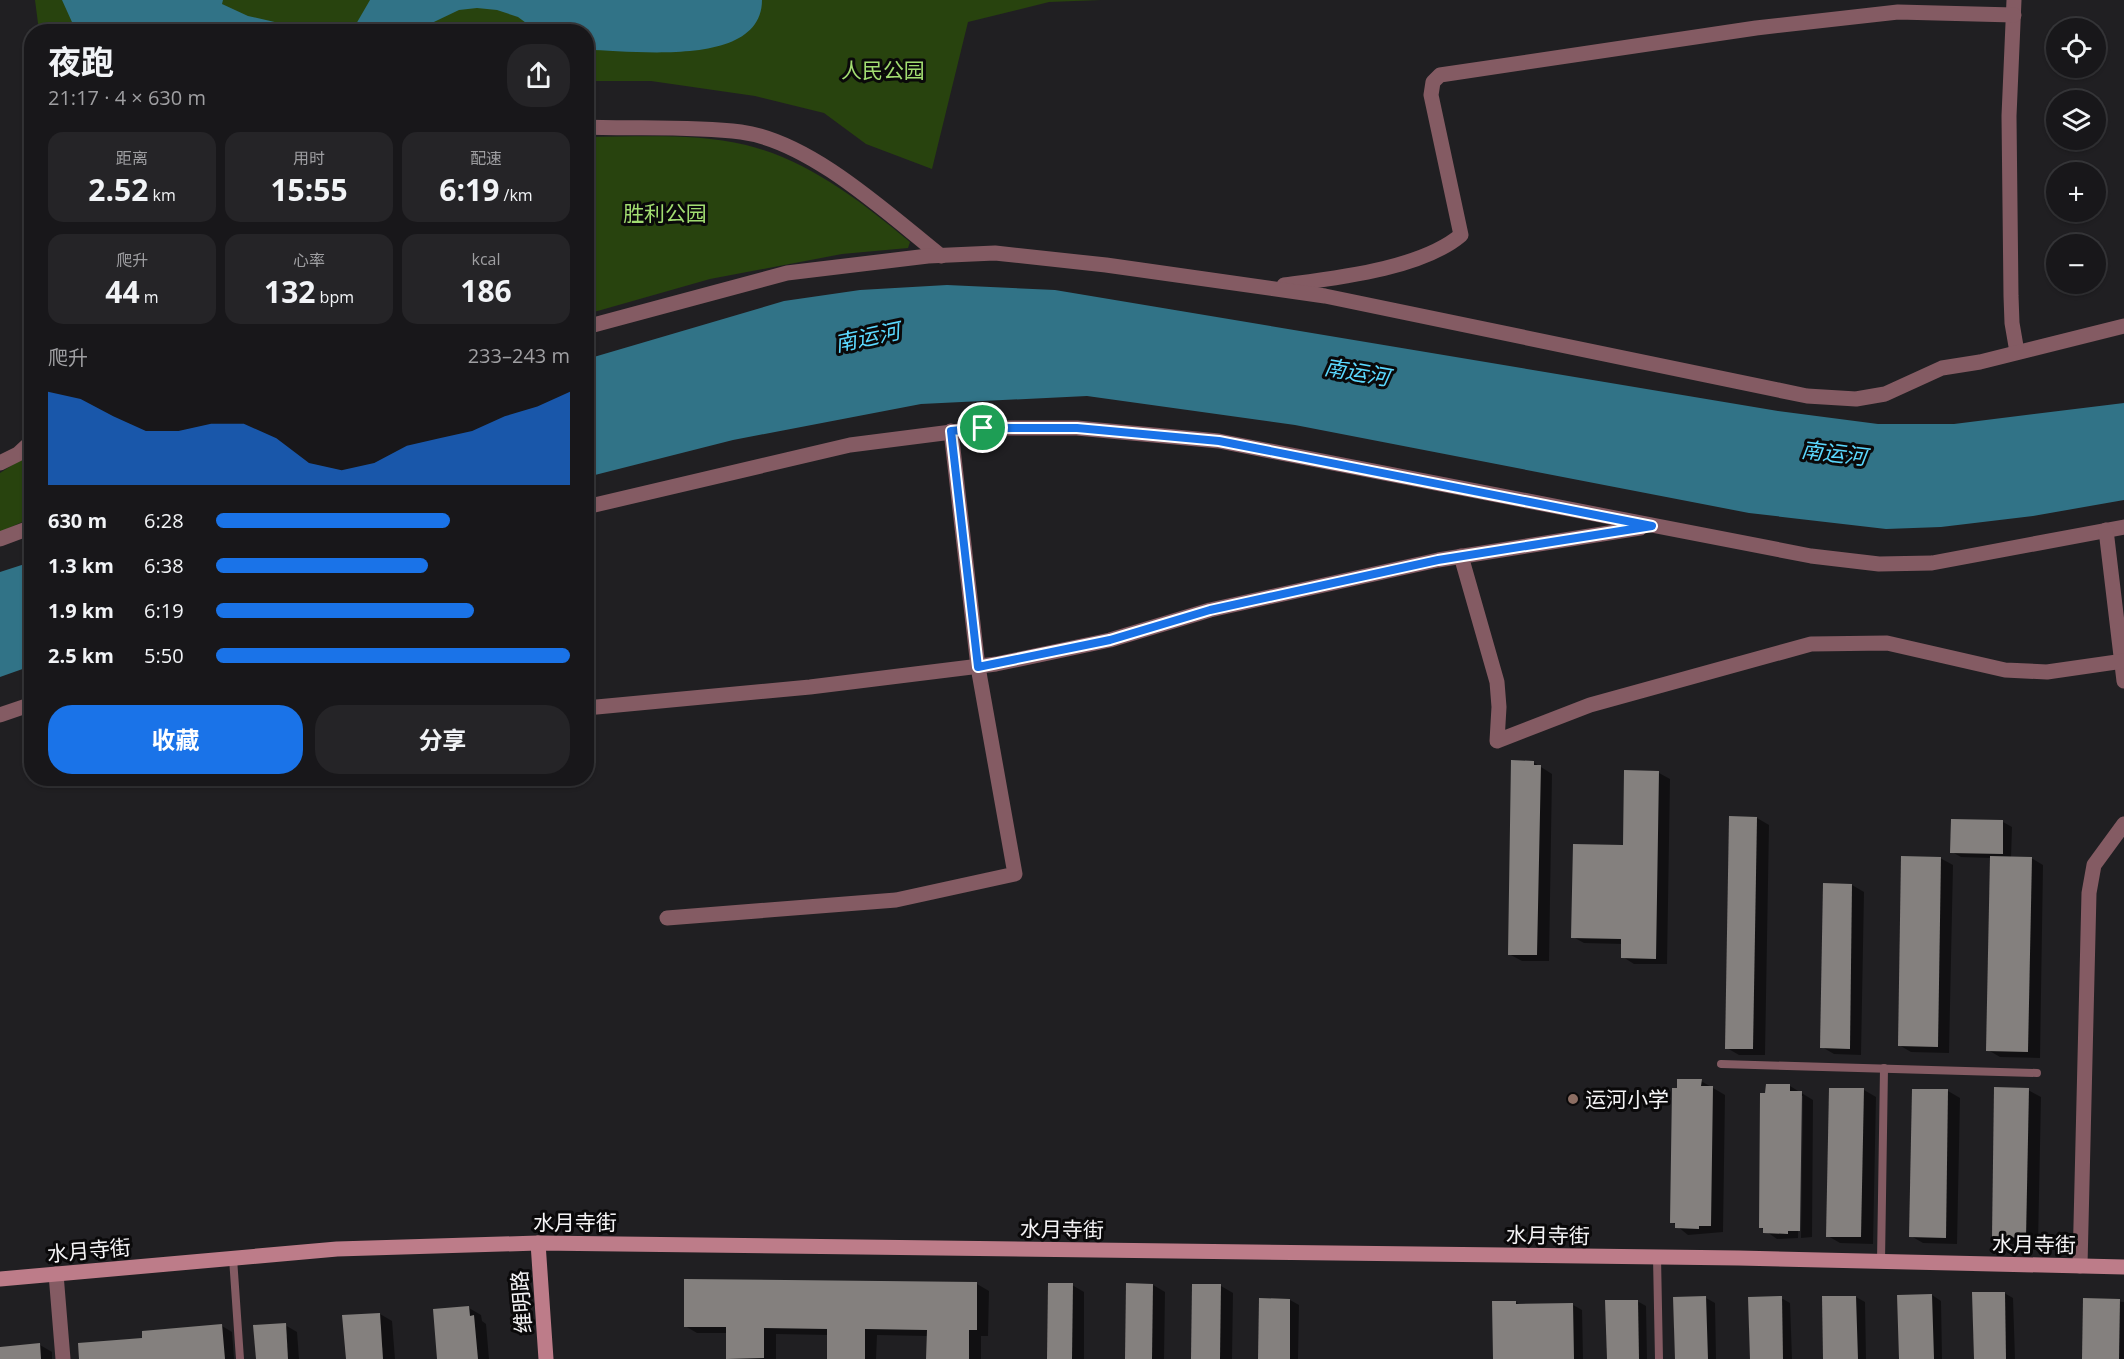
<!DOCTYPE html>
<html lang="zh">
<head>
<meta charset="utf-8">
<style>
	body { margin:0; font-family:"Open Sans","Noto Sans SC",sans-serif; background:#252427; color:#f1f3f6; height:100vh; display:flex; flex-direction:column; font-size:22px; white-space:nowrap }
	* { box-sizing:border-box; margin:0 }
	p { font-size:20px; color:#9f9fa2 }
	.icon { flex:none; width:33px; height:33px; fill:none; stroke:currentColor; stroke-width:2; stroke-linecap:round; stroke-linejoin:round }
	.map { position:relative; flex:1; overflow:hidden }
	.panel { position:absolute; left:24px; top:24px; width:570px; height:762px; display:flex; flex-direction:column; background:#18171a; border-radius:24px; box-shadow:0 2px 4px #0004,0 0 0 2px #363639 }
	.panel>* { flex:none }
	.tools { position:absolute; left:2046px; top:18px; display:grid; gap:12px }
	.tools a { display:grid; place-items:center; width:60px; height:60px; border-radius:50%; background:#18171a; box-shadow:0 2px 4px #0004,0 0 0 2px #363639; font-size:30px }
	.pin { position:absolute; display:grid; place-items:center; width:51px; height:51px; color:#fff; margin:-26px; border:3px solid #fff; border-radius:50%; box-shadow:0 2px 6px #0007 }
	.round { display:grid; place-items:center; flex:none; width:63px; height:63px; border-radius:24px; background:#252427 }
	.summary { display:flex; align-items:center; justify-content:space-between; height:102px; padding:0 24px }
	h1 { font-size:33px; font-weight:700; line-height:45px }
	.stats { display:grid; grid-template-columns:repeat(3,1fr); gap:9px; height:102px; padding:6px 24px }
	.stats div { display:grid; align-content:center; border-radius:15px; background:#252427; text-align:center }
	.stats b { font-size:30px; font-weight:700 }
	.stats small { font-size:16px; font-weight:400 }
	.stats p { font-size:16px }
	.chart { height:168px; padding:12px 24px }
	.chart p { display:flex; justify-content:space-between }
	.chart svg { width:100%; height:108px; margin-top:6px; fill:#1a73e8; opacity:.7 }
	.primary-button { display:flex; gap:12px; margin-top:auto; padding:12px 24px }
	.primary-button a { flex:1; height:69px; border-radius:24px; background:#1a73e8; color:#fff; font-size:24px; font-weight:700; line-height:69px; text-align:center }
	.primary-button a+a { background:#252427; color:#f1f3f6 }
	ul { padding:0 24px; list-style:none; font-size:20px }
	li { display:grid; grid-template-columns:96px 72px 1fr; align-items:center; height:45px }
	li i { height:15px; border-radius:8px; background:#1a73e8 }
	.map>svg:first-child { display:block }
	.green { fill:#28430e }
	.water { fill:#317387 }
	.shadow { fill:#0007 }
	.building { fill:#84807e }
	.lines { fill:none; stroke-linecap:round; stroke-linejoin:round }
	.lane { stroke:#845b63; stroke-width:8 }
	.street { stroke:#845b63; stroke-width:15 }
	.secondary { stroke:#bd7c89; stroke-width:15 }
	.route-casing { stroke:#fff; stroke-width:12 }
	.route { stroke:#1a73e8; stroke-width:8 }
	.education-dot { fill:#8d6e63; stroke:#0a090a; stroke-width:2 }
	.labels { text-anchor:middle; dominant-baseline:central; stroke-width:6; stroke-linejoin:round; paint-order:stroke }
	.park-label { font-size:21px; fill:#a2dd71; stroke:#0a090a }
	.poi-label { font-size:21px; fill:#f5f4f6; stroke:#0a090a; text-anchor:start }
	.street-label { font-size:21px; fill:#f5f4f6; stroke:#0a090a }
	.water-label { font-size:22px; font-style:italic; fill:#5bd8fe; stroke:#0a090a }
</style>
</head>
<body>
<div class="map">
<svg width="2124" height="1359" viewBox="0 0 2124 1359">
	<rect width="100%" height="100%" fill="#201f22"/>
	<g class="green">
		<path d="M35 0H1101L1049 2 968 22 932 169 866 144 824 113 755 96 651 81H587L586 32 39 31Z"/>
		<path d="M587 137C639 137 694 133 746 145 808 160 862 202 910 242L908 248 842 254 710 279 587 314Z"/>
		<path d="M31 453V518L0 532V473Z"/>
	</g>
	<g class="water">
		<path d="M62 0H223L222 4 248 16 314 31H76Z"/>
		<path d="M370 0H762C762 69 631 50 587 50L586 32 537 31 518 17 497 10 477 8 459 10 415 31H352Z"/>
		<path d="M947 285 1055 290 1778 411 1878 424H1954L2124 403V500L2033 516 1941 527 1886 529 1749 513 1295 425 1087 396 921 404 733 440 587 477V359L784 301 860 290Z"/>
		<path d="M31 562V666L0 677V572Z"/>
	</g>
	<g class="shadow">
		<path d="M1533 762 1552 774 1549 961H1522L1509 954Z"/>
		<path d="M1659 773 1670 779 1667 964H1634L1623 957V944L1584 943 1573 937 1624 846Z"/>
		<path d="M1757 818 1769 825 1765 1055H1739L1727 1048Z"/>
		<path d="M1952 821 2003 822 2012 827 2011 858H2031L2043 865 2040 1058 2000 1057 1988 1050 1991 858 1961 857 1952 852Z"/>
		<path d="M1940 858 1953 865 1949 1053 1911 1052 1899 1045Z"/>
		<path d="M1825 885H1852L1864 892 1861 1055 1834 1054 1822 1047Z"/>
		<path d="M1701 1081 1725 1095 1723 1232 1688 1235 1672 1222Z"/>
		<path d="M1790 1086 1813 1100 1812 1237 1801 1238 1803 1096H1800L1798 1238 1777 1239 1760 1227Z"/>
		<path d="M1864 1090 1876 1097 1873 1244 1840 1243 1828 1236Z"/>
		<path d="M2028 1090 2041 1097 2038 1244H2005L1993 1236Z"/>
		<path d="M1948 1091 1960 1098 1957 1244 1923 1243 1911 1236Z"/>
		<path d="M977 1284 989 1291 988 1336H981V1359H928V1336L877 1335 876 1359H828V1335L776 1334V1359H727V1333H697L685 1326Z"/>
		<path d="M1072 1285 1084 1292V1359H1048Z"/>
		<path d="M1153 1285 1165 1292 1164 1359H1126Z"/>
		<path d="M1221 1286 1233 1293 1232 1359H1192Z"/>
		<path d="M2004 1293 2013 1298 2015 1359H1975Z"/>
		<path d="M1932 1295 1941 1301 1942 1359H1900Z"/>
		<path d="M1856 1297 1865 1302 1866 1359H1825L1823 1298Z"/>
		<path d="M1706 1298 1715 1303 1716 1359H1676Z"/>
		<path d="M1781 1298 1790 1303 1792 1359H1751Z"/>
		<path d="M2085 1299 2124 1302V1359H2084Z"/>
		<path d="M1290 1300 1299 1305 1298 1359H1260Z"/>
		<path d="M1637 1301 1646 1306 1647 1359H1608Z"/>
		<path d="M1516 1302 1522 1306 1573 1305 1582 1310 1583 1359H1495Z"/>
		<path d="M469 1308 481 1315 482 1321 486 1324 489 1359H438Z"/>
		<path d="M380 1314 392 1321 395 1359H347Z"/>
		<path d="M285 1325 297 1332 299 1359H257Z"/>
		<path d="M222 1326 232 1332 234 1359H81L144 1339Z"/>
		<path d="M40 1345 52 1352V1359H0V1348Z"/>
	</g>
	<g class="building">
		<path d="M1511 760 1534 761V765H1541L1537 955H1508Z"/>
		<path d="M1624 770 1659 771 1656 959 1621 958V939L1571 938 1573 844 1623 845Z"/>
		<path d="M1729 816 1757 817 1753 1049H1725Z"/>
		<path d="M1951 819 2003 820V854L1950 853Z"/>
		<path d="M1901 856 1941 857 1938 1047 1898 1046Z"/>
		<path d="M1990 856 2032 857 2028 1052 1986 1051Z"/>
		<path d="M1823 883 1852 884 1850 1049 1820 1048Z"/>
		<path d="M1677 1079H1702L1701 1086H1713L1711 1226H1699V1229L1675 1228V1223H1670L1672 1088H1677Z"/>
		<path d="M1766 1084H1790V1091H1802L1800 1231H1788V1234L1763 1233V1228H1759L1760 1093H1765Z"/>
		<path d="M1994 1087 2029 1088 2026 1238 1992 1237Z"/>
		<path d="M1829 1088H1864L1861 1237H1826Z"/>
		<path d="M1912 1089H1948L1946 1238 1909 1237Z"/>
		<path d="M684 1279 977 1282V1330H969V1359H926L927 1330 865 1329V1359H827V1329L764 1328V1358L726 1359V1327H684Z"/>
		<path d="M1048 1283H1073L1072 1359H1047Z"/>
		<path d="M1126 1283 1153 1284 1152 1359H1125Z"/>
		<path d="M1192 1284H1221L1220 1359H1191Z"/>
		<path d="M1972 1292H2005L2006 1359H1974Z"/>
		<path d="M1932 1294 1934 1359H1899L1897 1295Z"/>
		<path d="M1706 1296 1708 1359H1675L1673 1297Z"/>
		<path d="M1782 1296 1783 1359H1750L1748 1297Z"/>
		<path d="M1822 1296H1856L1858 1359H1823Z"/>
		<path d="M1259 1298 1290 1299V1359H1258Z"/>
		<path d="M2083 1298 2120 1299 2119 1359H2082Z"/>
		<path d="M1605 1300H1638L1639 1359H1607Z"/>
		<path d="M1492 1301H1516V1304L1573 1303 1574 1359H1493Z"/>
		<path d="M469 1306 470 1316 474 1315 478 1359H437L433 1309Z"/>
		<path d="M380 1313 383 1359H346L342 1315Z"/>
		<path d="M286 1323 288 1359H256L253 1325Z"/>
		<path d="M222 1324 225 1359H79L78 1343 142 1338V1331Z"/>
		<path d="M40 1343 41 1359H0V1347Z"/>
	</g>
	<g class="lines">
		<g class="lane">
			<path d="M1721 1064 2037 1073"/>
			<path d="M1657 1257 1659 1359"/>
			<path d="M233 1258 240 1359"/>
			<path d="M1881 1261 1884 1068"/>
		</g>
		<g class="street">
			<path d="M2014 0 2009 116 2011 296 2012 323 2017 352"/>
			<path d="M586 127C637 129 691 126 741 132 810 141 887 213 941 256"/>
			<path d="M1284 285C1336 278 1421 269 1461 235L1431 95 1433 82 1440 75 1756 28 1898 12 2014 15"/>
			<path d="M586 327 787 273 928 256 995 253 1106 265 1325 296 1807 396 1856 399 1885 394 1942 368 1980 362 2124 326"/>
			<path d="M0 463 18 454 32 441"/>
			<path d="M586 507 850 445 983 428H1077L1219 441 1811 556 1879 564 1932 563 2124 527"/>
			<path d="M2106 530 2124 681"/>
			<path d="M0 539 32 527"/>
			<path d="M1461 556 1497 682 1499 707 1497 741 1590 705 1811 644 1887 643 2005 670 2047 672 2124 661"/>
			<path d="M586 708 810 687 996 664 1110 640 1210 610 1438 560 1640 528"/>
			<path d="M0 715 32 704"/>
			<path d="M667 918 896 900 1015 874 978 667 951 431"/>
			<path d="M2080 1266 2089 893 2094 865 2124 824"/>
			<path d="M56 1274 63 1359"/>
		</g>
		<g class="secondary">
			<path d="M538 1243 546 1359"/>
			<path d="M0 1279 337 1249 538 1243 1739 1258 2124 1267"/>
		</g>
	</g>
	<g class="lines">
		<defs>
			<path id="route" d="M983 428H1077L1219 441 1652 526 1438 560 1210 610 1110 640 978 667 951 431Z"/>
		</defs>
		<use href="#route" class="route-casing"/>
		<use href="#route" class="route"/>
	</g>
	<circle class="education-dot" cx="1573" cy="1099" r="6"/>
	<g class="labels">
		<g class="park-label">
			<text x="883" y="70">人民公园</text>
			<text x="665" y="213">胜利公园</text>
		</g>
		<g class="poi-label">
			<text x="1585" y="1099">运河小学</text>
		</g>
		<g class="street-label">
			<text x="575" y="1222">水月寺街</text>
			<text transform="translate(1062 1229) rotate(1)">水月寺街</text>
			<text transform="translate(1548 1235) rotate(1)">水月寺街</text>
			<text transform="translate(2034 1244) rotate(1)">水月寺街</text>
			<text transform="translate(89 1250) rotate(-5)">水月寺街</text>
			<text transform="translate(521 1302) rotate(-94)">维明路</text>
		</g>
		<g class="water-label">
			<text transform="translate(867 336) rotate(-12)">南运河</text>
			<text transform="translate(1357 371) rotate(10)">南运河</text>
			<text transform="translate(1834 452) rotate(7)">南运河</text>
		</g>
	</g>
</svg>
<div class="tools">
<a><svg class="icon" aria-label="locate" viewBox="0 0 24 24"><circle cx="12" cy="12" r="6"/><path d="M12 2v4M12 18v4M2 12h4M18 12h4"/></svg></a>
<a><svg class="icon" aria-label="layers" viewBox="0 0 24 24"><path d="M12 4l9 5-9 5-9-5zM3 14l9 5 9-5"/></svg></a>
<a>+</a>
<a>−</a>
</div>
<div class="pin" style="left:983px;top:428px;background:#1e9e55"><svg class="icon" aria-label="arrive" viewBox="0 0 24 24"><path d="M6 21V4h12l-3 4 3 4H6"/></svg></div>
<section class="panel">
<div class="summary"><div><h1>夜跑</h1><p>21:17 · 4 × 630 m</p></div><a class="round"><svg class="icon" aria-label="share" viewBox="0 0 24 24"><path d="M12 15V3M7 8l5-5 5 5M5 13v7h14v-7"/></svg></a></div>
<div class="stats">
<div><p>距离</p><b>2.52<small> km</small></b></div>
<div><p>用时</p><b>15:55</b></div>
<div><p>配速</p><b>6:19<small> /km</small></b></div>
</div>
<div class="stats">
<div><p>爬升</p><b>44<small> m</small></b></div>
<div><p>心率</p><b>132<small> bpm</small></b></div>
<div><p>kcal</p><b>186</b></div>
</div>
<div class="chart"><p><span>爬升</span>233–243 m</p>
<svg viewBox="0 0 160 44" preserveAspectRatio="none"><path d="M0 44V6L10 9L20 16L30 22L40 22L50 19L60 19L70 25L80 35L90 38L100 35L110 28L120 25L130 22L140 16L150 12L160 6V44z"/></svg>
</div>
<ul>
<li><b>630 m</b>6:28<i style="width:66%"></i></li>
<li><b>1.3 km</b>6:38<i style="width:60%"></i></li>
<li><b>1.9 km</b>6:19<i style="width:73%"></i></li>
<li><b>2.5 km</b>5:50<i style="width:100%"></i></li>
</ul>
<div class="primary-button"><a>收藏</a><a>分享</a></div>
</section>
</div>
</body>
</html>
